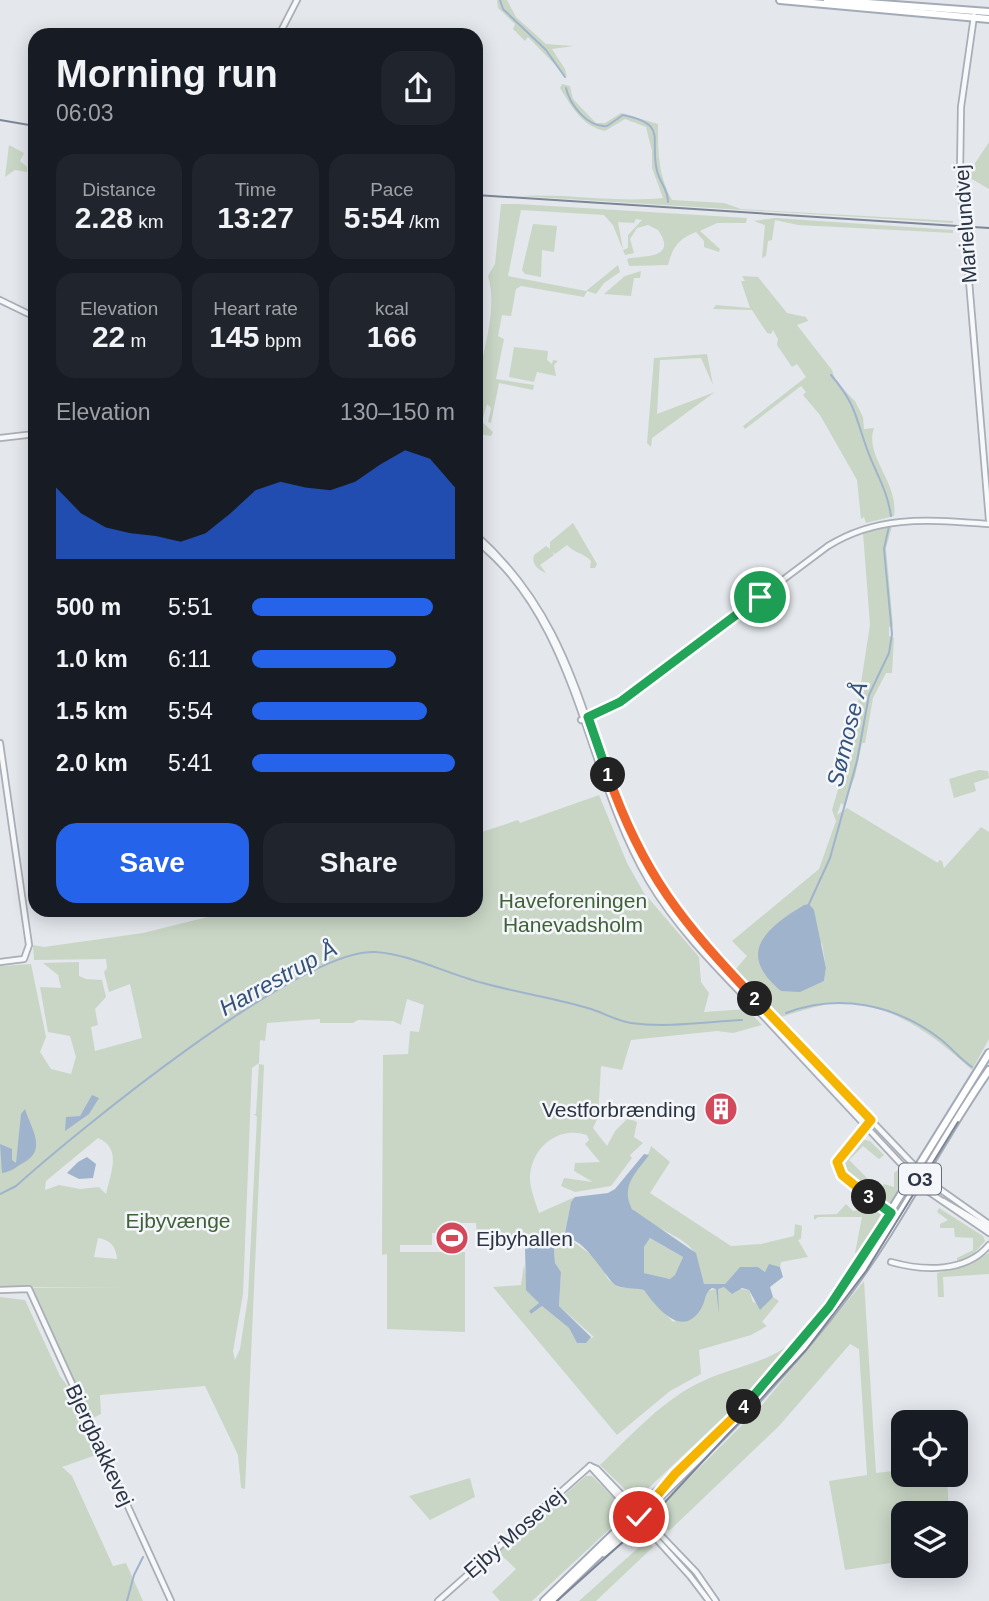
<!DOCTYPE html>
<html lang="en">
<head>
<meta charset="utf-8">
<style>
	body { margin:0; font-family:Helvetica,sans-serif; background:#20242c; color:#f1f3f6; height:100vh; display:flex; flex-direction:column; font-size:26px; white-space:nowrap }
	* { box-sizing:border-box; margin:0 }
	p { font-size:23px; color:#9ea1a6 }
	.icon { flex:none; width:38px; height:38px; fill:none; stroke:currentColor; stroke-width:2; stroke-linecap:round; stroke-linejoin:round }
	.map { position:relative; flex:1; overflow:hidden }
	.details { position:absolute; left:28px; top:28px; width:455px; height:889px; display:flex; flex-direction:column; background:#171b24; border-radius:21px; box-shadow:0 4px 18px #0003 }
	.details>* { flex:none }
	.tools { position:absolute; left:891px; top:1410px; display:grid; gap:14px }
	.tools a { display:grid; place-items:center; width:77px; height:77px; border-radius:14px; background:#171b24; box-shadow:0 4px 18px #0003; font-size:35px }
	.pin { position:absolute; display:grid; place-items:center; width:60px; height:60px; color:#fff; margin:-30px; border:4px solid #fff; border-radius:50%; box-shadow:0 2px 7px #0007 }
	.km { position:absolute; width:35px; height:35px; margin:-18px; border-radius:50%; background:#222; color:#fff; font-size:19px; line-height:35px; text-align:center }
	.round { display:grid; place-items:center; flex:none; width:74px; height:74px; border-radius:21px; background:#20242c }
	.overview { display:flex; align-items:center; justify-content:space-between; height:119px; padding:0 28px }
	h1 { font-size:38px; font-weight:800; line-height:52px }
	.stats { display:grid; grid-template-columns:repeat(3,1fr); gap:10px; height:119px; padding:7px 28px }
	.stats div { display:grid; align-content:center; border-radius:18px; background:#20242c; text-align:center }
	.stats b { font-size:30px; font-weight:800 }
	.stats small { font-size:19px; font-weight:400 }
	.stats p { font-size:19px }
	.chart { height:196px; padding:14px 28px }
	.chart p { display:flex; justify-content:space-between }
	.chart svg { width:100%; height:126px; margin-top:7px; fill:#2563eb; opacity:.7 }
	.primary-button { display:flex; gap:14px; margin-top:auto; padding:14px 28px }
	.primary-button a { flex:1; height:80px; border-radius:21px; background:#2563eb; color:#fff; font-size:28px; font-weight:800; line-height:80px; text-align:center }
	.primary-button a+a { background:#20242c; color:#f1f3f6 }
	ul { padding:0 28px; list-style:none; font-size:23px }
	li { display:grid; grid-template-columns:112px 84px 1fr; align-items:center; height:52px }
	li i { height:18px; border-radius:9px; background:#2563eb }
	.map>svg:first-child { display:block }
	.green { fill:#c9d6c5; fill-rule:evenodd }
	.water { fill:#9fb4cc; fill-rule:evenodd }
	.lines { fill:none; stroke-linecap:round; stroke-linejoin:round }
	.stream { stroke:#9fb4cc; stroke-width:2 }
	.minor-casing { stroke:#a9aeb7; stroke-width:8 }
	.major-casing { stroke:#a3abb8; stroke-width:10 }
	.minor { stroke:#f7f8fa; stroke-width:4.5 }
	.major { stroke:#fff; stroke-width:6 }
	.tram { stroke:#7d8696; stroke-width:2 }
	.minor-bridge-casing { stroke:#a9aeb7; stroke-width:8; stroke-linecap:butt }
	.minor-bridge { stroke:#f7f8fa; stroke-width:4.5 }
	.split-1-casing { stroke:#fff; stroke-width:14 }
	.split-2-casing { stroke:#fff; stroke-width:14 }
	.split-3-casing { stroke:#fff; stroke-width:14 }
	.split-4-casing { stroke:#fff; stroke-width:14 }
	.split-5-casing { stroke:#fff; stroke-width:14 }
	.split-1 { stroke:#22a559; stroke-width:9 }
	.split-2 { stroke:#f0652b; stroke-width:9 }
	.split-3 { stroke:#f5b400; stroke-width:9 }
	.split-4 { stroke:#22a559; stroke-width:9 }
	.split-5 { stroke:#f5b400; stroke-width:9 }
	.labels { text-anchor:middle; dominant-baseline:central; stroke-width:5; stroke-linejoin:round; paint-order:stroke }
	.shield { fill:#f4f6f9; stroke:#676e7b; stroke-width:2 }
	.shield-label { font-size:19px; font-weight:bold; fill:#2b3445 }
	.street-label { font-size:21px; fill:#2b3445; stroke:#f4f6f9 }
	.park-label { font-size:21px; fill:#3f6138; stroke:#f4f6f9 }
	.poi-label { font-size:21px; fill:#2b3445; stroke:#f4f6f9; text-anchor:end }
	.water-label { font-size:23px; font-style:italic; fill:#34527a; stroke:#f4f6f9 }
</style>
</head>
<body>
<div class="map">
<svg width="989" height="1601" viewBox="0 0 989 1601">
	<rect width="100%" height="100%" fill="#e4e7ec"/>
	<g class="green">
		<path d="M497 0H507L516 17 546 44 574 46 552 49 565 69 567 77 528 37 525 41 513 29 515 24 498 8Z"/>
		<path d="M562 84 570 86 573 99 596 123H605L621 113 658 124C658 153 658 174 672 200L724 203 741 209 953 221V223L519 196C567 193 615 203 663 198L652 168V151L646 127 625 119 605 131C583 127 571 106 560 88Z"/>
		<path d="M989 142V189L970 178V171Z"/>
		<path d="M9 145 24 153 20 161 27 167V172L15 170 5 177Z"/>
		<path d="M501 204H518L747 218 746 223H717L700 231 720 249 719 252 704 247V241L696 232C678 239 673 247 668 265L629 266 627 259C637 255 680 261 658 230L648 225 637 228 630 239 634 253 625 255 613 225 604 215 521 210 508 276 586 291 618 265 620 272 604 283 596 294 587 291 584 297 521 286 516 289 511 316 502 315 498 336 504 339 496 379 534 385 533 390 499 383 491 423 488 422 491 408 487 404 482 422 493 432 491 436 478 434 476 437C476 423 475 408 476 394 480 355 499 314 488 276L495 264ZM636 219 642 220 628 235V248L623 250 618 222 634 223Z"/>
		<path d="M775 218 953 230V233L798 225 775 220 772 240 768 241 766 256 762 258 765 225 754 221Z"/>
		<path d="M533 224 557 226 554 252 542 250 541 277 525 274 522 270Z"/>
		<path d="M641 271 640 278H634L631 296 604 294 625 276Z"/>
		<path d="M742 276 758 277 787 313 806 317 808 321 797 325 832 370 836 382 855 401 863 417 864 429 874 428C864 457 899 482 894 516L866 523 864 517 861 519 857 480 820 415 803 395 806 392 801 386 745 429 743 426 806 377 797 364 792 367 777 345 778 339 773 330 771 334 767 333 752 310 713 309 716 305 750 308 741 281H745Z"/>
		<path d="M514 347 548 351 547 360 552 364 553 360 558 361 554 365 556 376 537 372 534 382 509 377Z"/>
		<path d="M707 354 713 385 701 358 660 360 657 414 715 392 652 438 651 447 647 443 654 358Z"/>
		<path d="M573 523 597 564 595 568H590L591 561C584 553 574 553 567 545L555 554 553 552 554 555 540 565 546 573C538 570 531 564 534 555L546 546 550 549V542Z"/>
		<path d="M892 526 886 548 893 626 889 627V636L894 638 892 673H886L873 698 865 743H862L855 776 844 805 841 803 837 815 847 808 938 863 939 860 942 861 944 868 981 827 989 832V1039L972 1070C937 1038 894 1004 844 1003 823 1003 801 1011 781 1017L735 970 747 956 732 941 819 869 836 821 832 810 844 769 846 748H849V730L854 728 870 625 863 533ZM822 943 826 968 824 981 782 991 763 972Z"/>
		<path d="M979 770 988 771 989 778 974 783 976 791 954 798 949 779Z"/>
		<path d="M599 795 627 863 644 893 699 957 701 982 709 993 704 1012 747 1009 762 1025 733 1033 717 1031 631 1040 622 1070 601 1066 598 1117 593 1128 607 1146 615 1131 628 1118 637 1122 634 1137 643 1143 630 1155 632 1158 611 1186 575 1192 561 1186 564 1178 593 1182 574 1171 575 1163 600 1162 585 1144 589 1140 587 1135C556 1125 529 1150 530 1181 531 1192 536 1203 539 1213L575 1197 571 1202 565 1233 529 1240 525 1247H478L476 1223H450V1233H432V1245H400V1252H465V1332L387 1329V1254L382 1255 383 1055 408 1054 410 1031 419 1032 424 1005 407 999 401 1025 393 1021 358 1020 353 1023H320V1019L267 1023 265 1041 260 1040 259 1063 252 1068 243 1294 233 1351 235 1360 240 1349 248 1297 257 1117 254 1114H256L259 1064 264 1065 245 1489 241 1488 238 1455 205 1386 100 1395 101 1414 91 1419 32 1288H123L0 1287V966L31 964 46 1037 40 1052 51 1069 71 1074 76 1057 70 1036 48 1032 40 987 61 988 58 975 43 963 79 962V976L86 979 102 980 106 997 95 1009 98 1025 91 1027 95 1051 142 1038 130 984 109 992 104 972 107 968 106 959 34 960 33 945 44 947 143 933 236 910H476V834L518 820 520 823ZM98 1138C122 1148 111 1172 106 1194L99 1187 80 1189 59 1185 45 1190 46 1181ZM98 1238C111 1240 116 1247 117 1259L94 1257Z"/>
		<path d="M859 1139 870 1141 884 1155 879 1159 863 1146 849 1160 876 1187 871 1194 842 1166 843 1158Z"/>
		<path d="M651 1146 670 1162 650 1193 731 1246 761 1244 794 1236 795 1224 802 1226 801 1239 798 1240 808 1257 781 1262 780 1267 775 1266 765 1272 758 1267H740L725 1284H704C699 1272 699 1259 691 1248 675 1229 621 1221 627 1188 629 1172 648 1162 651 1146Z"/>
		<path d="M898 1170 906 1179 891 1204H885L874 1197 884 1184 894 1187V1173Z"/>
		<path d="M870 1202 881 1214 860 1253H855L862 1217H818L814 1220V1215L837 1214 846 1204 853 1211 864 1209Z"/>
		<path d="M939 1208 983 1236 985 1241 971 1257 957 1262V1258L973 1250V1238L955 1237 954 1228H940V1224L948 1220 937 1212Z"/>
		<path d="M650 1238 683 1257 675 1276 670 1279 644 1273V1247Z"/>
		<path d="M571 1240 597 1259 608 1279 618 1287 644 1290 673 1322 705 1299 707 1291 724 1287 749 1290 753 1302 763 1305 773 1297 779 1301 762 1322 767 1326 751 1335 699 1350 701 1374 670 1391 617 1435 493 1287 521 1285 524 1265 527 1280 539 1304 530 1311 531 1314 542 1306 569 1328 577 1343 594 1337 559 1306 561 1272 555 1263 554 1250 562 1241Z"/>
		<path d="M989 1253V1274L943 1277 944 1297H938L937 1273 964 1266Z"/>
		<path d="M864 1281 876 1473 903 1470V1475H947L949 1514H903V1561L845 1570 829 1481 867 1475 859 1349 850 1344 779 1426 669 1531 653 1514 763 1404Z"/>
		<path d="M0 1297 25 1300 60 1376 74 1395 69 1396 96 1455 62 1467 72 1476 113 1566 126 1563 143 1601H0Z"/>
		<path d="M786 1347 749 1393 636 1500 600 1465C631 1436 662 1400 701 1382 729 1368 760 1365 786 1347Z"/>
		<path d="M586 1476H592L628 1512 532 1601H500L492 1592 516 1569 498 1552Z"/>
		<path d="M470 1478 475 1497 430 1520 409 1496Z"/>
		<path d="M647 1540 653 1547 596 1601H579Z"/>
	</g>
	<g class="water">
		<path d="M804 905 809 904 814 910 826 968 824 981 800 992 781 991C735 953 766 928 804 905Z"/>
		<path d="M92 1095 99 1098 89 1114 65 1131 66 1117 80 1116Z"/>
		<path d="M25 1109C31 1129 48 1150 23 1163 16 1167 11 1172 2 1173L0 1144 12 1149V1160L16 1163 21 1114Z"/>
		<path d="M644 1154 649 1155C636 1173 620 1186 632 1209L696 1253 704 1284H725L740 1267H758L765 1272 769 1264 780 1267 783 1277 770 1287 773 1297 760 1310 749 1290 742 1288 732 1294 724 1287 718 1289 719 1314 716 1289 712 1288C705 1292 706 1299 702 1307 684 1340 658 1310 644 1290 636 1288 625 1289 617 1286 605 1281 574 1213 554 1250L555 1263 561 1272 559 1306 591 1337 586 1343H577L569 1328 542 1306 531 1314 529 1311 539 1303 526 1290 525 1247 535 1237 565 1233 571 1202 575 1197 608 1193 615 1189ZM650 1238 683 1257 675 1275 670 1279 644 1273V1247Z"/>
		<path d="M87 1157 96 1164 93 1178 79 1179 67 1173 78 1162Z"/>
	</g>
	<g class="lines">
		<g class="stream">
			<path d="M500 0 503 9 546 50 565 77"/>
			<path d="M566 88C570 105 588 128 607 126L623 115C669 125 649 137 657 171 660 183 668 189 668 202"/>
			<path d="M831 375C856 404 855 416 867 449 876 474 887 489 891 516"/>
			<path d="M809 904 830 858 857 761 869 695 889 653 892 634 884 549 889 526"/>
			<path d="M786 1013C838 993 894 1004 939 1038 951 1047 959 1058 972 1067"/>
			<path d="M0 1194 16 1186C76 1132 302 947 376 952 413 955 447 974 483 983 518 993 556 998 591 1009 604 1013 617 1021 631 1023 667 1028 706 1022 742 1020"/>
			<path d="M127 1601 134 1575 143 1557"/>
		</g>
		<defs>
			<g id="minor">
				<path d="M974 16 961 107 960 173 989 520"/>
				<path d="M279 35 297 0"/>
				<path d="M0 300 35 317"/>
				<path d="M0 438 35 434"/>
				<path d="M476 535C590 637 581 760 654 879 683 925 720 962 756 1001 806 1053 857 1105 907 1158"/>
				<path d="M476 541C579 621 585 773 649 881 680 933 724 975 765 1018 811 1067 856 1116 902 1165"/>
				<path d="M581 720 620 702 828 546C879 514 931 520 989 524"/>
				<path d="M0 743 29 945 24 959 0 962"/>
				<path d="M867 1124C858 1134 843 1147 838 1159 831 1174 879 1204 890 1213"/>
				<path d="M934 1185 989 1224"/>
				<path d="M929 1192 989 1233"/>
				<path d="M943 1201 989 1228"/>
				<path d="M891 1262C923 1271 966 1273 989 1245"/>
				<path d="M0 1290 29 1289 171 1601"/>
				<path d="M590 1466 597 1469 696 1572 716 1601"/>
				<path d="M590 1466 690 1576 709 1601"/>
				<path d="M604 1554 640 1524"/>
				<path d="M438 1601 590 1466"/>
			</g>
			<g id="major">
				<path d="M780 0 989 19"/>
				<path d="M827 0 989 12"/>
				<path d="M544 1601 743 1408 794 1351 847 1281 989 1053"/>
				<path d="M551 1601C653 1502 760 1409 846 1294 899 1224 938 1143 989 1070"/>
			</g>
		</defs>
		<use href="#minor" class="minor-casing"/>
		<use href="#major" class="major-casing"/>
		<use href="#minor" class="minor"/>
		<use href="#major" class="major"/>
		<g class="tram">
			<path d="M0 120 35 126"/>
			<path d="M476 195 989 228"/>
			<path d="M557 1601 653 1515 806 1350 866 1271 958 1122"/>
		</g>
		<defs>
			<g id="minor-bridge">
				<path d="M907 1158 934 1185"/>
				<path d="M902 1165 929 1192"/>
			</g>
		</defs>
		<use href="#minor-bridge" class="minor-bridge-casing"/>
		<use href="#minor-bridge" class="minor-bridge"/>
	</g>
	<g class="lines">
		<defs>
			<path id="split-1" d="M608 775 588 717 620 702 760 597"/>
			<path id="split-2" d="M608 775C643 875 683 923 755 999"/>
			<path id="split-3" d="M755 999 871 1120 837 1162 842 1175 869 1197"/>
			<path id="split-4" d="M744 1407 829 1307 891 1213 869 1197"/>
			<path id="split-5" d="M639 1517 675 1474 744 1407"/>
		</defs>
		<use href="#split-1" class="split-1-casing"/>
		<use href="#split-2" class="split-2-casing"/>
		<use href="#split-3" class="split-3-casing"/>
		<use href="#split-4" class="split-4-casing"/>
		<use href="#split-5" class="split-5-casing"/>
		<use href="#split-1" class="split-1"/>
		<use href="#split-2" class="split-2"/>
		<use href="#split-3" class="split-3"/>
		<use href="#split-4" class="split-4"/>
		<use href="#split-5" class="split-5"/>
	</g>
	<defs>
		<symbol id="building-disc" viewBox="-11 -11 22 22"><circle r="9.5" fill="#d1495b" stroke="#f4f6f9"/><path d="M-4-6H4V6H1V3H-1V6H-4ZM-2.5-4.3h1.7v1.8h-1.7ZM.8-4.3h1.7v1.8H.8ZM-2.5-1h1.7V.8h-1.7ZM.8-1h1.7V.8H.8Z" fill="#fff"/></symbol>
		<symbol id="stadium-disc" viewBox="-11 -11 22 22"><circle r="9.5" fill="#d1495b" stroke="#f4f6f9"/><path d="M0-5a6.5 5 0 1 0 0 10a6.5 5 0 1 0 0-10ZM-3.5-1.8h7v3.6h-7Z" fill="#fff"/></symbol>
	</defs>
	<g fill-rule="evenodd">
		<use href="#building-disc" x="702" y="1090" width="38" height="38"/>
		<use href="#stadium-disc" x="433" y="1219" width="38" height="38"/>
	</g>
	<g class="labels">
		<rect class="shield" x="899" y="1163.5" width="42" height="31" rx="5"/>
		<g class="shield-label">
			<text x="920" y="1179">O3</text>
		</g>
		<g class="street-label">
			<text transform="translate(965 224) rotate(-94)">Marielundvej</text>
			<text transform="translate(100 1445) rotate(65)">Bjergbakkevej</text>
			<text transform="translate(514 1533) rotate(-41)">Ejby Mosevej</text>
		</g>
		<g class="park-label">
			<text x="573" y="900">Haveforeningen<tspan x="573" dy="24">Hanevadsholm</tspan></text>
			<text x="178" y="1220">Ejbyvænge</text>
		</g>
		<g class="poi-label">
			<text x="696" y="1109">Vestforbrænding</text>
			<text x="476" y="1238" text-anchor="start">Ejbyhallen</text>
		</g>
		<g class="water-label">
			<text transform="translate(847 734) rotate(-76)">Sømose Å</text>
			<text transform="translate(278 978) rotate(-29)">Harrestrup Å</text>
		</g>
	</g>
</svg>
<div class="tools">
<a><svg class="icon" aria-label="locate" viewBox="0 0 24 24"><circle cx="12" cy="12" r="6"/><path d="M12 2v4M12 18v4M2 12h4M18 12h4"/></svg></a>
<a><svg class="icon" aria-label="layers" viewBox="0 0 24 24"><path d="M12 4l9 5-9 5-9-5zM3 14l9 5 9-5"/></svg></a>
</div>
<div class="pin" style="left:760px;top:597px;background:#1e9e55"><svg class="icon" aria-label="arrive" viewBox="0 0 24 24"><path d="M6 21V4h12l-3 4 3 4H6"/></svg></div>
<div class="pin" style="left:639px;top:1517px;background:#d93025"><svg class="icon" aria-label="check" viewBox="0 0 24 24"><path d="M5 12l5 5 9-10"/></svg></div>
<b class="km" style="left:608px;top:775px">1</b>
<b class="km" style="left:755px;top:999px">2</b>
<b class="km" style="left:869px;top:1197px">3</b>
<b class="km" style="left:744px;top:1407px">4</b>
<section class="details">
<div class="overview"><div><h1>Morning run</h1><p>06:03</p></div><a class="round"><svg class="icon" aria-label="share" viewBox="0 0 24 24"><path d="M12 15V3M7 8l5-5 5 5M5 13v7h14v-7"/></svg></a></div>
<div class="stats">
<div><p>Distance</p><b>2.28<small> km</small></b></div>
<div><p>Time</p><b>13:27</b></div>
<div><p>Pace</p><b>5:54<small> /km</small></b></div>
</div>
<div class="stats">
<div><p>Elevation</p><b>22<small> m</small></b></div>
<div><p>Heart rate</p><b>145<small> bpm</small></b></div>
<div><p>kcal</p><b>166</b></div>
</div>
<div class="chart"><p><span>Elevation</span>130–150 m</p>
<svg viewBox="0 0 160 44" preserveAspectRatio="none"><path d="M0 44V19L10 28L20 33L30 35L40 36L50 38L60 35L70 28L80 20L90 17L100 19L110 20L120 17L130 11L140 6L150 9L160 19V44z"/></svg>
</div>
<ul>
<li><b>500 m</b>5:51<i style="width:89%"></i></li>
<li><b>1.0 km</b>6:11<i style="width:71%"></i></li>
<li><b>1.5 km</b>5:54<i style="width:86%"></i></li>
<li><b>2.0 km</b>5:41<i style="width:100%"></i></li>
</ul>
<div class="primary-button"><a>Save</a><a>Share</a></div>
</section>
</div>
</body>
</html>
